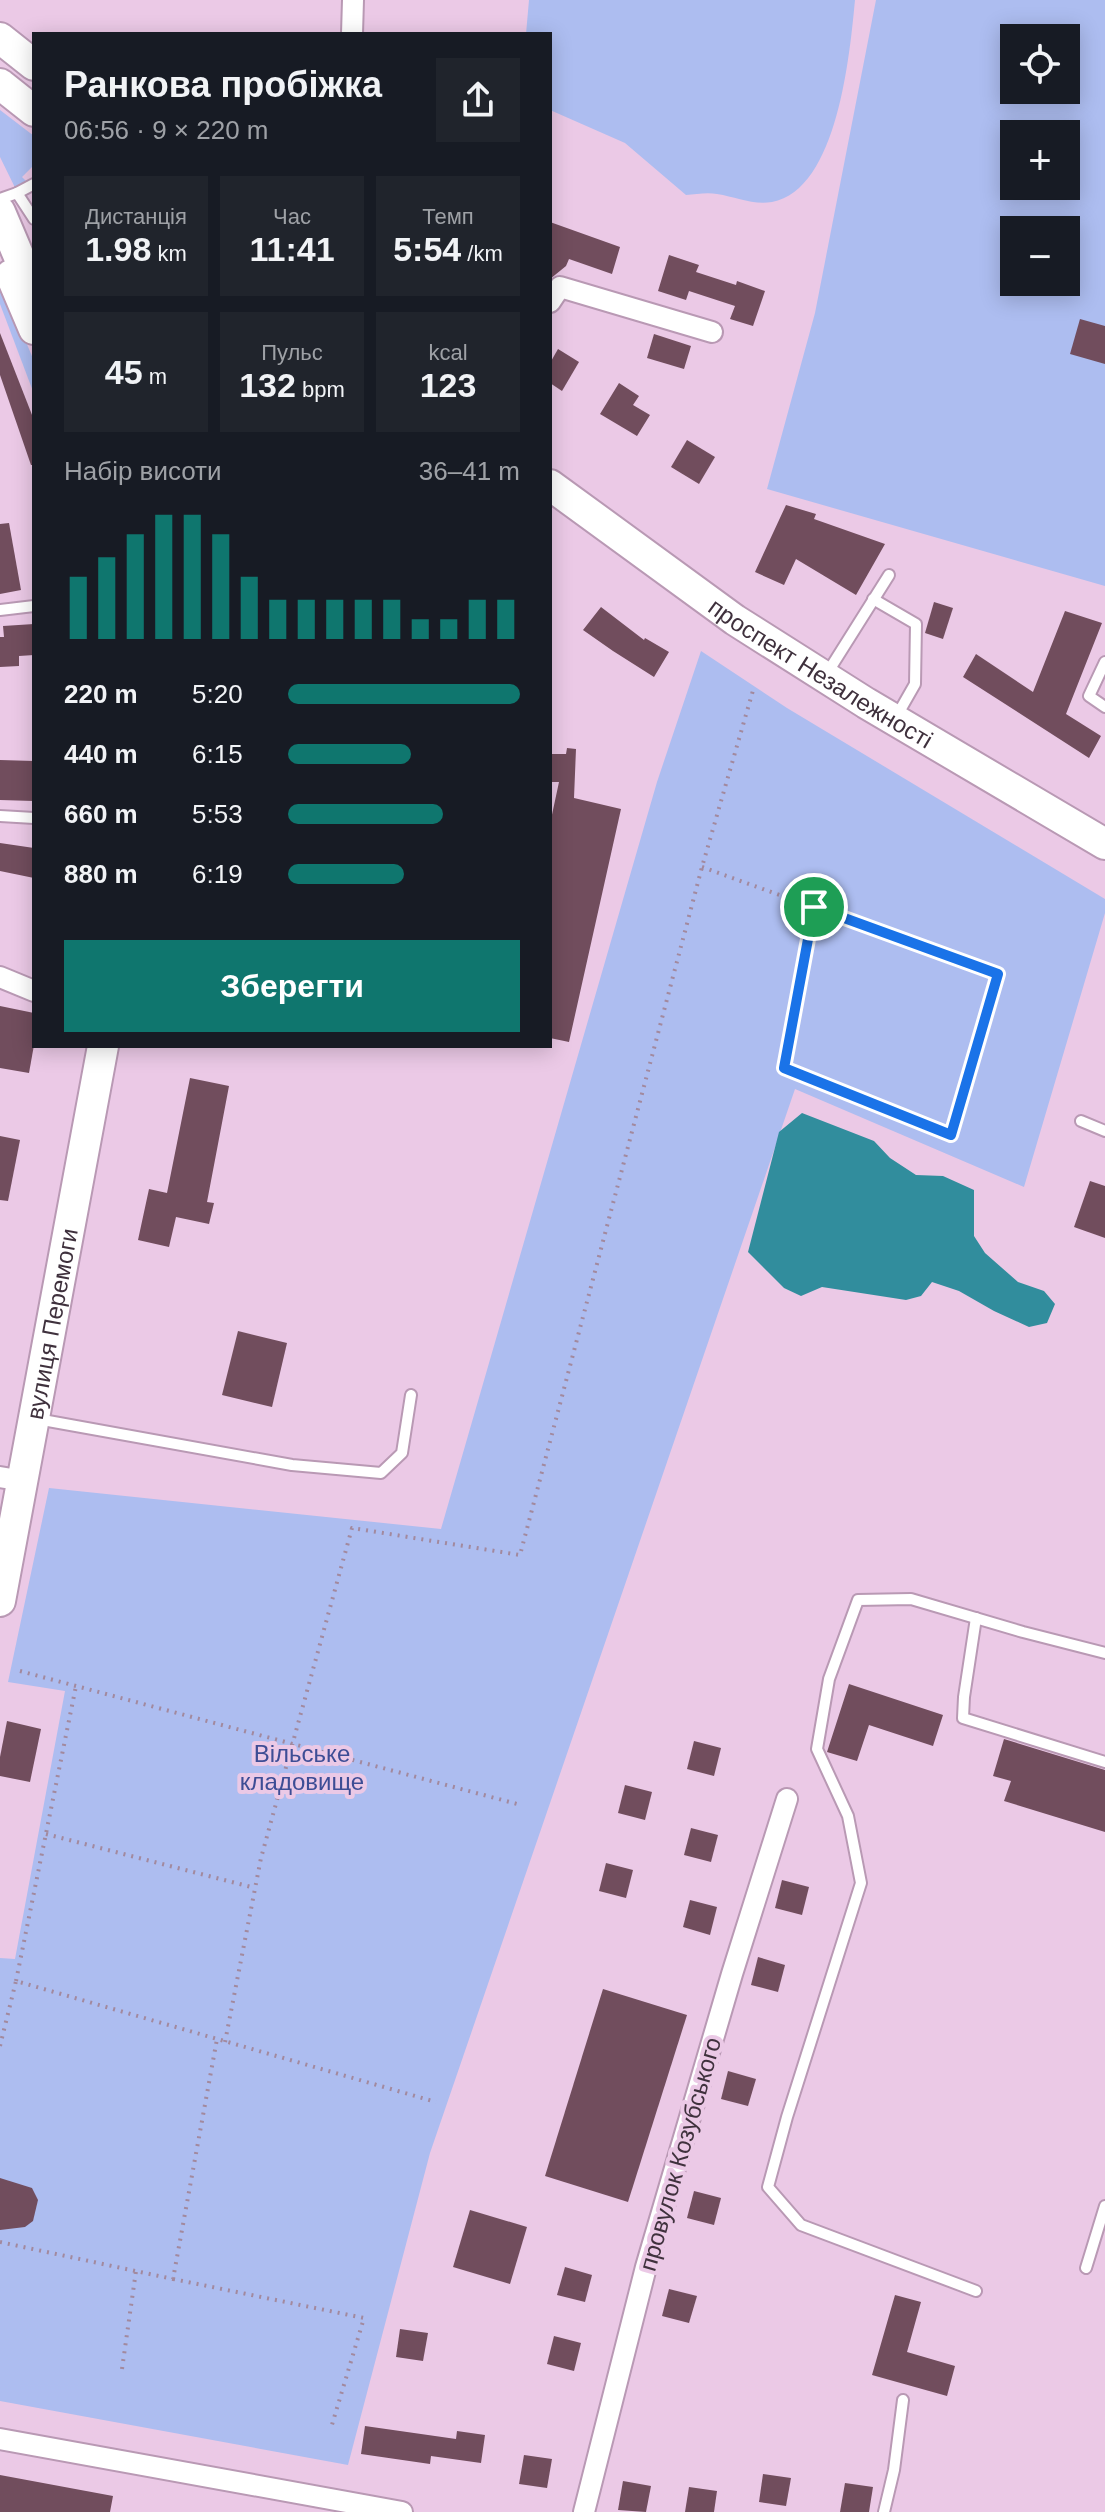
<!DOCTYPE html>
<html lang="uk">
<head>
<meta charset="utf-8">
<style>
	body { margin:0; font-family:Helvetica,sans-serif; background:#20242c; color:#f1f3f6; height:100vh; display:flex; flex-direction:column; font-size:30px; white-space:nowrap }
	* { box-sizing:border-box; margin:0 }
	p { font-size:26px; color:#9ea1a6 }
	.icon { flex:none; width:44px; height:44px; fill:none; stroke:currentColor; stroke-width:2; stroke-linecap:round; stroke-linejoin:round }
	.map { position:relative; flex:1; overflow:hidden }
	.sheet { position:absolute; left:32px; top:32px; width:520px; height:1016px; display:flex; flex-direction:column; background:#171b24; border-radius:0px; box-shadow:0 4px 20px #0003 }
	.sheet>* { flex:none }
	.buttons { position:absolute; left:1000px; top:24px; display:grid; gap:16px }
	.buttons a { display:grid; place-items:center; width:80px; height:80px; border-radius:0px; background:#171b24; box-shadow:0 4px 20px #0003; font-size:40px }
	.pin { position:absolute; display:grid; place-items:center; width:68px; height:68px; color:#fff; margin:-34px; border:4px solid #fff; border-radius:50%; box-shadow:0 2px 8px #0007 }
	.round { display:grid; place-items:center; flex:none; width:84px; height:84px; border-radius:0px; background:#20242c }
	.head { display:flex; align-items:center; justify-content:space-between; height:136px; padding:0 32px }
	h1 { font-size:36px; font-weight:800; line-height:60px }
	.metrics { display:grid; grid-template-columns:repeat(3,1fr); gap:12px; height:136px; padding:8px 32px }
	.metrics div { display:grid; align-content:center; border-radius:0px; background:#20242c; text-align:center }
	.metrics b { font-size:34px; font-weight:800 }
	.metrics small { font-size:22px; font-weight:400 }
	.metrics p { font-size:22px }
	.chart { height:224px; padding:16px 32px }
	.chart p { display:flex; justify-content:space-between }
	.chart svg { width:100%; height:144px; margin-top:8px; stroke:#0f766e; stroke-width:6 }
	.cta { display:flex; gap:16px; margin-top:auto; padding:16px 32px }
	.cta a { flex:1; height:92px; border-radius:0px; background:#0f766e; color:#fff; font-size:32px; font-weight:800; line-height:92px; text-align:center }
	ul { padding:0 32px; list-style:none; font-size:26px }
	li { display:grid; grid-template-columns:128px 96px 1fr; align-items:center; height:60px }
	li i { height:20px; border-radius:10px; background:#0f766e }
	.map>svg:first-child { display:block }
	.green { fill:#adbdf0; fill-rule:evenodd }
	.water { fill:#318d9d }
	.building { fill:#714d5d }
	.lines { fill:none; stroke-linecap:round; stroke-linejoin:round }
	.lane-casing { stroke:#b999b4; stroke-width:14 }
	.street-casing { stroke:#b999b4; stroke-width:24 }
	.primary-casing { stroke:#b999b4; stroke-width:34 }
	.path { stroke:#a2899e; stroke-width:4; stroke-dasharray:2 6; stroke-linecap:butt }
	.lane { stroke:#fff; stroke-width:10 }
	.street { stroke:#fff; stroke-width:20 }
	.primary { stroke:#fff; stroke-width:30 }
	.route-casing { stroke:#fff; stroke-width:16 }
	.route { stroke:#1a73e8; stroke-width:10 }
	.labels { text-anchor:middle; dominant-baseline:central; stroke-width:8; stroke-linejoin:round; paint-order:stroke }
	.street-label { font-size:24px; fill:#3f313d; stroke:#ebc9e6 }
	.park-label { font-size:24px; fill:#3d4d95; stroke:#ebc9e6 }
</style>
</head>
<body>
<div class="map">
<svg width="1105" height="2512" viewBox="0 0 1105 2512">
	<rect width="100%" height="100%" fill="#ebc9e6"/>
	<g class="green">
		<path d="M529 0H855C850 52 838 190 772 202 752 205 736 197 717 194 708 192 696 194 686 195L625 143 550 110V34H526Z"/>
		<path d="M876 0H1105V586L767 489 815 313ZM1014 38H1066V90H1014ZM1014 134H1066V186H1014ZM1014 230H1066V282H1014Z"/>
		<path d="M0 110 34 136V168L32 167 22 177 29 184 27 196 34 214 26 210 0 157Z"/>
		<path d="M0 280 34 361V394L0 304Z"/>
		<path d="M701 651 787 708 1105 899V913L1024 1187 795 1089 430 2153 348 2465 0 2401V1958L15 1959 65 1691 8 1682 49 1488 441 1529 657 782Z"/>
	</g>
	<path class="water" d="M802 1113 874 1141 890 1158 916 1175 943 1176 974 1190V1236L985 1253 1018 1282 1044 1291 1055 1304 1047 1323 1029 1327 994 1311 959 1291 932 1282 921 1296 906 1300 822 1287 801 1296 784 1288 748 1252 779 1132Z"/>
	<g class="building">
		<path d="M550 222 620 247 612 274 569 259 566 266 550 279Z"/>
		<path d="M669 255 699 265 696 272 736 285 737 281 765 291 753 326 730 319 735 306 689 291 686 300 658 291Z"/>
		<path d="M1080 319 1105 326V364L1070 354Z"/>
		<path d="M0 333 34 420V465H31L0 375Z"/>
		<path d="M654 334 691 346 684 369 647 358Z"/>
		<path d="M558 349 579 362 562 391 550 383V363Z"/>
		<path d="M619 383 639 396 633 405 650 415 637 436 600 414Z"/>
		<path d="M687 440 715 457 699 484 671 467Z"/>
		<path d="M786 505 816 514 814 519 885 544 856 595 796 559 784 585 755 572Z"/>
		<path d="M9 523 21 590 0 594V524Z"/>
		<path d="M934 602 953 608 943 639 925 633Z"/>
		<path d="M601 607 644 640 645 638 669 652 654 677 613 651 583 630Z"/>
		<path d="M1065 611 1102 623 1066 714 1101 736 1089 758 963 677 976 654 1033 692Z"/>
		<path d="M34 624V655L19 656V666L0 667V637H4L3 626Z"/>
		<path d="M567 748 576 749 574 798 621 809 569 1042 550 1038V824L559 782H550V754H566Z"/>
		<path d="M0 760 34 761V801L0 800Z"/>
		<path d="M0 843 34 848V878L0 871Z"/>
		<path d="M0 1006 34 1013V1045L29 1073 0 1068Z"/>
		<path d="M190 1078 229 1086 207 1202 214 1203 209 1224 176 1217 169 1247 138 1240 149 1189 167 1193Z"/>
		<path d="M0 1136 20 1140 8 1201 0 1200Z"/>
		<path d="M1090 1181 1105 1186V1238L1074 1227Z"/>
		<path d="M238 1331 287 1343 272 1407 222 1395Z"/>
		<path d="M849 1684 943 1715 933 1746 869 1725 857 1761 827 1752Z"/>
		<path d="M7 1721 41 1729 30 1782 0 1776V1757Z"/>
		<path d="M1004 1739 1105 1770V1832L1004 1801 1011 1781 993 1776Z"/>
		<path d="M694 1741 721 1748 714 1776 687 1769Z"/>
		<path d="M625 1785 652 1792 645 1820 618 1813Z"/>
		<path d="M691 1828 718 1835 711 1862 684 1855Z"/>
		<path d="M606 1863 633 1870 626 1898 599 1891Z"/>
		<path d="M782 1880 809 1887 802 1915 775 1908Z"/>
		<path d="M690 1900 717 1907 710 1935 683 1927Z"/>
		<path d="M758 1957 785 1965 778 1992 751 1985Z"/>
		<path d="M603 1989 687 2015 628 2202 545 2176Z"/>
		<path d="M728 2071 756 2079 748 2106 721 2099Z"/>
		<path d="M0 2178 32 2188 38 2200 33 2221 25 2227 0 2230Z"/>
		<path d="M694 2191 721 2198 714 2225 687 2218Z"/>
		<path d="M470 2210 527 2227 510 2284 453 2267Z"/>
		<path d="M565 2267 592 2275 585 2302 557 2295Z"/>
		<path d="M669 2289 697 2296 689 2323 662 2316Z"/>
		<path d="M895 2295 921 2302 907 2352 955 2366 947 2396 872 2375Z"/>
		<path d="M400 2329 428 2333 423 2361 396 2357Z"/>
		<path d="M554 2336 581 2343 574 2371 547 2364Z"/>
		<path d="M365 2426 456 2439 457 2431 485 2435 481 2463 431 2456 430 2464 361 2454Z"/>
		<path d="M524 2455 552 2459 547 2488 519 2484Z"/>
		<path d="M763 2474 791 2478 786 2506 759 2502Z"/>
		<path d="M0 2475 113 2496 110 2512H0Z"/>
		<path d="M623 2481 651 2486 646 2512 618 2510Z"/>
		<path d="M845 2483 873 2487 869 2512H840Z"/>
		<path d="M689 2487 717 2491 714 2512H685Z"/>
	</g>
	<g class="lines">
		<defs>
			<g id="lane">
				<path d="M17 193 34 219"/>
				<path d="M0 199 17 193 34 184"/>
				<path d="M873 599 916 624 915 684 895 719"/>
				<path d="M0 610 34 606"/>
				<path d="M1105 662 1089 696 1105 707"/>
				<path d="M826 675 889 575"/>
				<path d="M0 816 34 818"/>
				<path d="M1081 1121 1105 1131"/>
				<path d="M37 1419 292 1465 381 1473 402 1453 411 1395"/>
				<path d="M976 1618 964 1697 963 1718 1105 1762"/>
				<path d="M1086 2268 1105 2206"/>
				<path d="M976 2291 801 2225 768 2187 787 2117 861 1883 848 1816 817 1749 829 1679 858 1600 911 1599 1023 1632 1105 1653"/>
				<path d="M884 2512 894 2470 903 2400"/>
			</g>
			<g id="street">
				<path d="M352 34 353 0"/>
				<path d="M550 302 560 287 712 332"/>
				<path d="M0 977 34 991"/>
				<path d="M0 1477 24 1481"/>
				<path d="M0 2439 402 2512"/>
				<path d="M584 2512 646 2267 732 1974 787 1799"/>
			</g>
			<g id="primary">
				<path d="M0 38 34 65"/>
				<path d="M0 84 34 111"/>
				<path d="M0 212 34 292"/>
				<path d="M11 275 34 329"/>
				<path id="s1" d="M550 485 735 620 866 703 1105 844"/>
				<path id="s2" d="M0 1601 103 1046"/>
			</g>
		</defs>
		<use href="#lane" class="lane-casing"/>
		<use href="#street" class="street-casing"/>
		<use href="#primary" class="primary-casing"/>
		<g class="path">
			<path d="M702 867 998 974 951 1135 784 1068 814 907"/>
			<path d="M20 1671 521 1805"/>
			<path d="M46 1834 255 1888"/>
			<path d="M16 1981 76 1686"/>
			<path d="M225 2042 261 1858 352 1528 520 1555 702 867 754 687"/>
			<path d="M0 2046 16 1981 436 2102"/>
			<path d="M0 2242 173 2279 217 2039"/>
			<path d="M173 2279 364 2318 331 2428"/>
			<path d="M122 2369 136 2271"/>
		</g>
		<use href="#lane" class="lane"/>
		<use href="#street" class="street"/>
		<use href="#primary" class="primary"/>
	</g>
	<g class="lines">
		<defs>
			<path id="route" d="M814 907 998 974 951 1135 784 1068Z"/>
		</defs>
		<use href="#route" class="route-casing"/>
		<use href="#route" class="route"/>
	</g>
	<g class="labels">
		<g class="street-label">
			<text stroke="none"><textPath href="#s1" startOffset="330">проспект Незалежності</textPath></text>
			<text stroke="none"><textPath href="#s2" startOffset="282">вулиця Перемоги</textPath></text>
			<text transform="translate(680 2154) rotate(-74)">провулок Козубського</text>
		</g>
		<g class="park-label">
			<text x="302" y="1753">Вільське<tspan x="302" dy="28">кладовище</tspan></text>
		</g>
	</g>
</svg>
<div class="buttons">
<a><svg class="icon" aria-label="locate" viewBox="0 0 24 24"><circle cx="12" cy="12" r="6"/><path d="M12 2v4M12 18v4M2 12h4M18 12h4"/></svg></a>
<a>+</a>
<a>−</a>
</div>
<div class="pin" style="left:814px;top:907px;background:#1e9e55"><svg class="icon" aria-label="arrive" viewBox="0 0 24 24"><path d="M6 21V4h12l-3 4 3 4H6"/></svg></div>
<section class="sheet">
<div class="head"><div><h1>Ранкова пробіжка</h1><p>06:56 · 9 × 220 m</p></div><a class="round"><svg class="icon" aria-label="share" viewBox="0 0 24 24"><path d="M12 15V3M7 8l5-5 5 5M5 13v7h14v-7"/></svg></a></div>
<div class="metrics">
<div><p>Дистанція</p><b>1.98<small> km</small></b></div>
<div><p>Час</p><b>11:41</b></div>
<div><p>Темп</p><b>5:54<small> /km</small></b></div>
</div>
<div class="metrics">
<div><b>45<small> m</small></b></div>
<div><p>Пульс</p><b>132<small> bpm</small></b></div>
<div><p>kcal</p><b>123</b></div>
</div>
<div class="chart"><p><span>Набір висоти</span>36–41 m</p>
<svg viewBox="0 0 160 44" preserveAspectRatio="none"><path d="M5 44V25M15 44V19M25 44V12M35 44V6M45 44V6M55 44V12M65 44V25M75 44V32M85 44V32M95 44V32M105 44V32M115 44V32M125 44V38M135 44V38M145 44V32M155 44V32"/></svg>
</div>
<ul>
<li><b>220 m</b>5:20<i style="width:100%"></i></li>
<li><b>440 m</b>6:15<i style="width:53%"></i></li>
<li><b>660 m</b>5:53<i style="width:67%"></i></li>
<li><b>880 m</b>6:19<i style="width:50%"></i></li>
</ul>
<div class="cta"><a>Зберегти</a></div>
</section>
</div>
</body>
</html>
